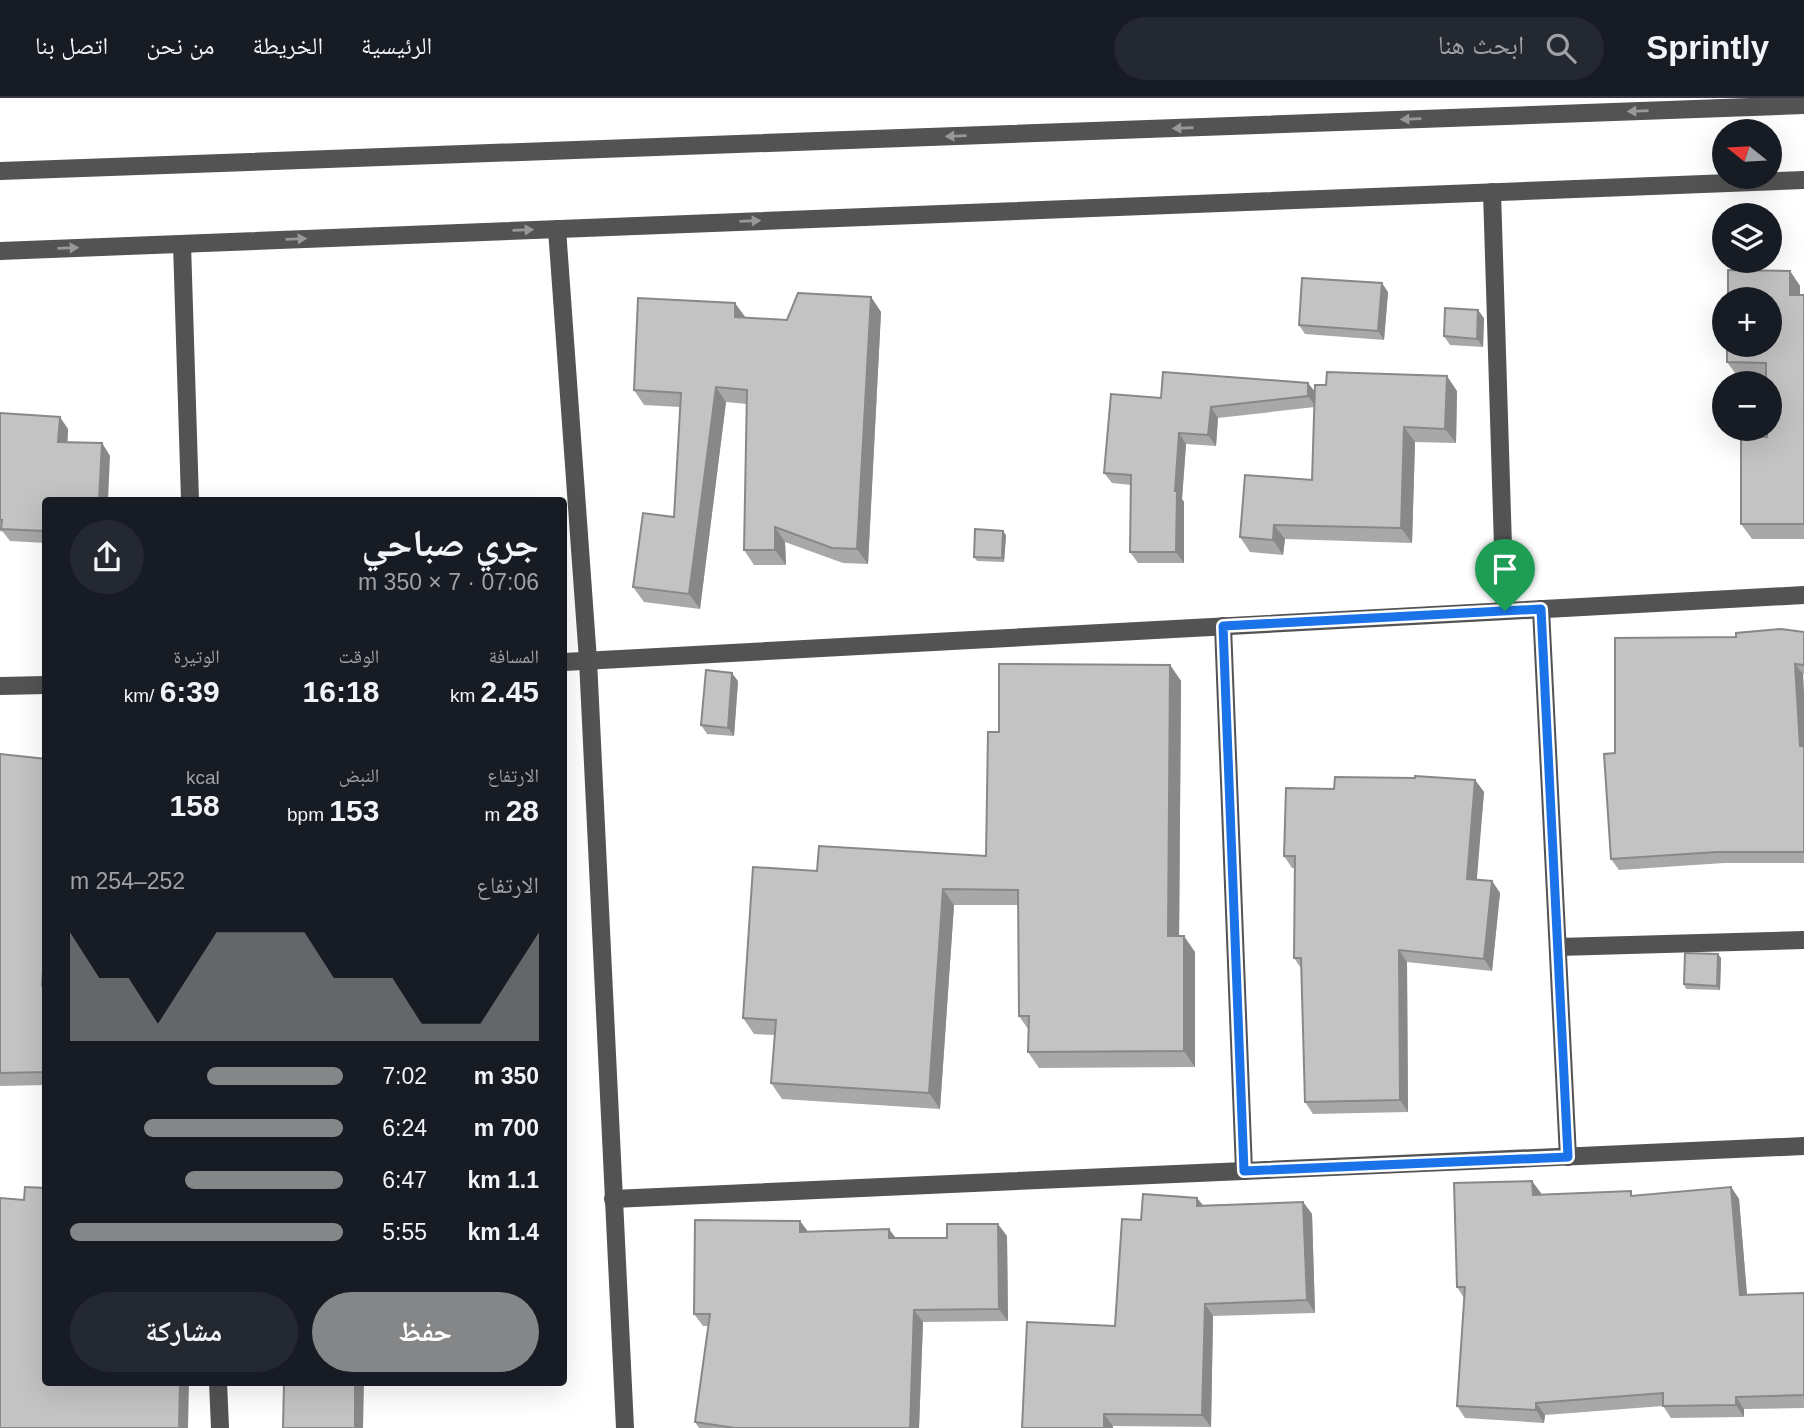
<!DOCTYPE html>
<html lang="ar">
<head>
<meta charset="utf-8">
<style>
	body { margin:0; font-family:Arial,"Noto Naskh Arabic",sans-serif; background:#242831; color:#f1f3f6; direction:rtl; height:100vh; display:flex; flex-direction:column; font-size:26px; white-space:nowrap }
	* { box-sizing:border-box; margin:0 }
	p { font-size:23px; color:#9ea1a6 }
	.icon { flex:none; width:38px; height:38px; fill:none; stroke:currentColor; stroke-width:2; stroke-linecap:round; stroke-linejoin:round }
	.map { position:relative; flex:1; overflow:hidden; direction:ltr }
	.details { position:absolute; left:42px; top:399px; width:525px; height:889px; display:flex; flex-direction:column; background:#171b24; border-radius:7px; box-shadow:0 7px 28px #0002; direction:rtl }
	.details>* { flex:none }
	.needle { width:46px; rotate:288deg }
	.controls { position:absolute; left:1712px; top:21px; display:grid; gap:14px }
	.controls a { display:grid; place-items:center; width:70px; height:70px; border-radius:50%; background:#171b24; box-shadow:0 7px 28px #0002; font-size:35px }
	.pin { position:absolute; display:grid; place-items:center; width:60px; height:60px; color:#fff; margin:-72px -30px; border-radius:50% 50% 50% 0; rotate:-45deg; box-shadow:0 0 7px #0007 }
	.pin .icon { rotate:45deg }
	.round { display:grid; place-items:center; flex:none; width:74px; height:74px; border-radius:37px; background:#242831 }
	.overview { display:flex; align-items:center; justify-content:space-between; height:119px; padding:0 28px }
	h1 { font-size:38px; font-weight:800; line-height:52px }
	.figures { display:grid; grid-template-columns:repeat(3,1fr); gap:10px; height:119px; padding:7px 28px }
	.figures div { display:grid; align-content:center }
	.figures b { font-size:30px; font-weight:800 }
	.figures small { font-size:19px; font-weight:400 }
	.figures p { font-size:19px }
	.chart { height:196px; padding:14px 28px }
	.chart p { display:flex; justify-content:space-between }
	.chart svg { width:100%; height:126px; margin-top:7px; fill:#858687; opacity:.7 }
	.cta { display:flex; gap:14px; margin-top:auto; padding:14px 28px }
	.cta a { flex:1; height:80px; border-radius:42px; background:#858687; color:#fff; font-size:28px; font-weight:800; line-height:80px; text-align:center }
	.cta a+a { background:#242831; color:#f1f3f6 }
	ul { padding:0 28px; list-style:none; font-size:23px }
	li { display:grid; grid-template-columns:112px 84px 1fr; align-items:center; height:52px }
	li i { height:18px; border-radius:9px; background:#858687 }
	header { display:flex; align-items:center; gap:42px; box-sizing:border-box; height:98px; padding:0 35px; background:#171b24; border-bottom:2px solid #363941 }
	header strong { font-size:33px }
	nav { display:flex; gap:38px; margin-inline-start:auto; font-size:24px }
	.search { width:490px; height:63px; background:#242831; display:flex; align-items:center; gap:18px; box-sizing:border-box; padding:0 24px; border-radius:38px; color:#9ea1a6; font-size:26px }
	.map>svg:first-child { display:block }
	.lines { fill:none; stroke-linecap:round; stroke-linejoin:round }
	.minor { stroke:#535353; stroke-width:18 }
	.wall { fill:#a8a8a8 }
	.shaded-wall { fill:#888 }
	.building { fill:#c3c3c3; stroke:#888; stroke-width:2 }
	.oneway { fill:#989898 }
	.route-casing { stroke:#fff; stroke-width:14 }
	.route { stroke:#1a73e8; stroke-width:9 }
</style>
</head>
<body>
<header>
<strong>Sprintly</strong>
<div class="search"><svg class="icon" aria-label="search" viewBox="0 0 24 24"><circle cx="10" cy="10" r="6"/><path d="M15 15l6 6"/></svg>ابحث هنا</div>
<nav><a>الرئيسية</a><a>الخريطة</a><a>من نحن</a><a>اتصل بنا</a></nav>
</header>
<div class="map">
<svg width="1804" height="1330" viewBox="0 0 1804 1330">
	<rect width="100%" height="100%" fill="#fff"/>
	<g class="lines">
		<g class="minor">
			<path d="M0 73 1804 7"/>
			<path d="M1492 94 1505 513"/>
			<path d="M557 131 588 562 625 1330"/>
			<path d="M182 146 190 402"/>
			<path d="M0 153 1804 82"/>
			<path d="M1541 511 1568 1059"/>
			<path d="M1223 528 1244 1073"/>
			<path d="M564 564 1804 497"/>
			<path d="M0 588 46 587"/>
			<path d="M1558 849 1804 842"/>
			<path d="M613 1101 1804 1048"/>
			<path d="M218 1284 220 1330"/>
		</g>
	</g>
	<g class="wall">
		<path d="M1790 173 1800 188V197H1804V441H1752L1741 426 1767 339 1766 279H1738L1727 264Z"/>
		<path d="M1388 194 1384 242 1305 236 1299 227Z"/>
		<path d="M871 199 881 214 868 466 843 465 785 444 786 467H754L744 452 747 306 726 304 700 511 644 504 633 489 674 419 680 309 644 307 634 292 746 220 787 222Z"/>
		<path d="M1484 220 1483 249 1450 247 1444 238Z"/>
		<path d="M1308 285 1315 295 1457 293 1456 345 1415 344 1412 445 1285 441 1283 457 1250 454 1240 439 1312 382 1315 309 1218 320 1216 348 1186 346 1182 401 1184 404V465H1138L1130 454 1131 387 1112 385 1104 375 1161 300Z"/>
		<path d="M0 315 68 331 67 344 102 345 110 358 46 402V445L10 443 3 434 0 433Z"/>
		<path d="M1006 437 1004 464 977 463 974 459Z"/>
		<path d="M1804 534V577L1803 576 1804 597V765H1724L1619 772 1611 761 1615 655 1736 539Z"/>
		<path d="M1170 567 1181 583 1179 838 1195 854V969L1039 970 1028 954V931L1019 918 1018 807H954L940 1011 782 1001 771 985 775 937 754 936 743 920 817 773 986 758 999 634Z"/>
		<path d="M738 583 734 638 707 636 701 627Z"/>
		<path d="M0 656 46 661V987L0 988Z"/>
		<path d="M1475 682 1484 694 1476 781 1492 783 1500 795 1492 873 1407 864 1408 1014 1313 1016 1305 1004 1301 870 1294 860 1295 770H1292L1284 758 1334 691Z"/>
		<path d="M1721 860 1720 892 1686 891 1684 886Z"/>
		<path d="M1731 1089 1739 1101 1747 1197 1804 1195V1310L1744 1311V1319L1671 1320 1663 1308 1545 1317 1544 1325 1465 1320 1457 1308 1464 1200 1457 1189 1541 1095V1097L1634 1098Z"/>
		<path d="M1197 1100 1203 1107 1303 1104 1312 1116 1315 1215 1213 1218 1211 1329 1113 1328 1027 1224 1115 1228 1141 1122Z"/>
		<path d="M800 1123 808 1134 889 1131 895 1140 1007 1138 1008 1223 923 1224 919 1330H699L695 1324 709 1228H703L694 1216Z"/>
	</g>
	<g class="shaded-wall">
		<path d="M1790 173 1800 188V212L1790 197Z"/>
		<path d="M1382 185 1388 194 1384 242 1378 233Z"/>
		<path d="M871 199 881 214 868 466 857 451Z"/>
		<path d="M735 205 746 220 735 219Z"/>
		<path d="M1478 212 1484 220 1483 249 1477 241Z"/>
		<path d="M1447 278 1457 293 1456 345 1445 331Z"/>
		<path d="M1308 285 1316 295V309L1308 298Z"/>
		<path d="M716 289 726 304 700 511 689 496Z"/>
		<path d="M1211 309 1218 320 1216 348 1208 337Z"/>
		<path d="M60 319 68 331 67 356 58 344Z"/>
		<path d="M1404 329 1415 344 1412 445 1401 430Z"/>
		<path d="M1179 335 1186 346 1182 401 1184 404V465L1176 454 1175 393Z"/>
		<path d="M102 345 110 358 108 402H99Z"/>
		<path d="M1274 427 1285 441 1283 457 1273 442Z"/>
		<path d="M775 429 785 444 786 467 775 452Z"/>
		<path d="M1003 433 1006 437 1004 464 1002 460Z"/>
		<path d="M1795 566 1803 576 1804 597V653L1800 648Z"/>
		<path d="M1170 567 1181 583 1179 854 1168 838Z"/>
		<path d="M732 575 738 583 734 638 728 630Z"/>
		<path d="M1475 682 1484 694 1476 792 1467 781Z"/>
		<path d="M1492 783 1500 795 1492 873 1484 861Z"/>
		<path d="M943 791 954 807 940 1011 929 995Z"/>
		<path d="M46 833V892L42 887Z"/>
		<path d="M1184 838 1195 854V969L1184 953Z"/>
		<path d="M1399 852 1407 864 1408 1014 1400 1002Z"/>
		<path d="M1718 856 1721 860 1720 892 1717 888Z"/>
		<path d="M1532 1083 1541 1095V1109L1533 1097Z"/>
		<path d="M1731 1089 1739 1101 1748 1209 1740 1197Z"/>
		<path d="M1197 1100 1206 1112 1197 1108Z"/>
		<path d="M1303 1104 1312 1116 1315 1215 1307 1202Z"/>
		<path d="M800 1123 809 1135 800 1134Z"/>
		<path d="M998 1126 1007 1138 1008 1223 999 1211Z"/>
		<path d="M889 1131 898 1143 889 1140Z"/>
		<path d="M1205 1206 1213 1218 1211 1329 1202 1317Z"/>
		<path d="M914 1212 923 1224 919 1330H910Z"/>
		<path d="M180 1284H189L188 1330H179Z"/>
		<path d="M355 1284H364L363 1330H355Z"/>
		<path d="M1736 1299 1744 1311V1319L1736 1307Z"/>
		<path d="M1536 1305 1545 1317 1544 1325 1536 1312Z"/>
		<path d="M1104 1316 1113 1328V1330H1104Z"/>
	</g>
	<g class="building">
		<path d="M1728 172 1790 173V197H1804V426H1741V339H1767V331H1769V285H1766V265L1727 264V247H1769V201H1728Z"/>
		<path d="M1302 180 1382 185 1378 233 1299 227Z"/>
		<path d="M798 195 871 199 857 451 832 450 775 429V452H744L747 292 716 289 689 496 633 489 643 415 674 419 681 295 634 292 638 200 735 205V219L787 222Z"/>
		<path d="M1445 210 1478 212 1477 241 1444 238Z"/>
		<path d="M1163 274 1308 285V298L1211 309 1208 337 1179 335 1175 393H1177L1176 454H1130L1131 377 1104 375 1111 296 1161 300Z"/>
		<path d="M1327 274 1447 278 1445 331 1404 329 1401 430 1274 427 1273 442 1240 439 1245 377 1312 382 1315 287H1326Z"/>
		<path d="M0 315 60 319 58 344 102 345 99 402H46V433L1 431 2 422H0Z"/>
		<path d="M975 431 1003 433 1002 460 974 459Z"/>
		<path d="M1781 531 1804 534V567L1795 566 1800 648H1804V754H1717L1611 761 1604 656 1615 655V540L1736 539V535Z"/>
		<path d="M999 566 1170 567 1168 838H1184V953L1028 954 1029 918H1019L1018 792 943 791 929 995 771 985 776 922 743 920 753 769 817 773 819 748 986 758 988 634H999Z"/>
		<path d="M706 572 732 575 728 630 701 627Z"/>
		<path d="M0 656 46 661V833L42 887H46V974L0 975Z"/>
		<path d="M1415 678 1475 682 1467 781 1492 783 1484 861 1399 852 1400 1002 1305 1004 1301 860H1294L1295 758H1284L1286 690 1334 691 1335 679 1415 680Z"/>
		<path d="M1685 855 1718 856 1717 888 1684 886Z"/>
		<path d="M1532 1083 1533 1097 1631 1093V1098L1731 1089 1740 1197 1804 1195V1297L1736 1299V1307L1663 1308V1295L1536 1305V1312L1457 1308 1465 1189H1457L1454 1085Z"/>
		<path d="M25 1089 46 1090V1284H180L179 1330H0V1100L24 1102Z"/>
		<path d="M1143 1096 1197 1100V1108L1303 1104 1307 1202 1205 1206 1202 1317 1104 1316V1330H1022L1027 1224 1115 1228 1122 1121 1141 1122Z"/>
		<path d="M695 1122 800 1123V1134L889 1131V1140H947V1126H998L999 1211 914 1212 910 1330H735L695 1324 710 1216H694Z"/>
		<path d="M284 1284H355V1330H283Z"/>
	</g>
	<defs><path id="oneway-solid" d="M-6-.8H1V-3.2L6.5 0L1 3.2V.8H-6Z" transform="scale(1.75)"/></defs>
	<g class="oneway">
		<use href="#oneway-solid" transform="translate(1638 13) rotate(178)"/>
		<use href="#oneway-solid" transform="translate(1411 21) rotate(178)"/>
		<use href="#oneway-solid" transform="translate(1183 30) rotate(178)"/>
		<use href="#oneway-solid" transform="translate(956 38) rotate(178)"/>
		<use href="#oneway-solid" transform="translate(750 123) rotate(-2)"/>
		<use href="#oneway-solid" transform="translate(523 132) rotate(-2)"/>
		<use href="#oneway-solid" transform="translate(296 141) rotate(-2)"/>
		<use href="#oneway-solid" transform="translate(68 150) rotate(-2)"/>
	</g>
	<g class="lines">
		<defs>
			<path id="route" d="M1541 511 1568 1059 1244 1073 1223 528Z"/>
		</defs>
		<use href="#route" class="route-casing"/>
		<use href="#route" class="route"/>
	</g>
</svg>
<div class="controls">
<a><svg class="needle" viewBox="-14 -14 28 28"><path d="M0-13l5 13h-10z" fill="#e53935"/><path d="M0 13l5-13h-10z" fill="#9ea1a6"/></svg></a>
<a><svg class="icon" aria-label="layers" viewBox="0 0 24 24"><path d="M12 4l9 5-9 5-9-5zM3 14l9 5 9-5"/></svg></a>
<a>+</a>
<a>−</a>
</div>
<div class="pin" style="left:1505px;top:513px;background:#1e9e55"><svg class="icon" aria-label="arrive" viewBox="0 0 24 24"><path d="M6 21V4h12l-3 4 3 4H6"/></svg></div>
<section class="details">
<div class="overview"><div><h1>جري صباحي</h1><p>07:06 · 7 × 350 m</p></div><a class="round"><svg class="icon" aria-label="share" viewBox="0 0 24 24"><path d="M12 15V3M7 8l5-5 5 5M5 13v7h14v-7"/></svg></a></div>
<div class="figures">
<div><p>المسافة</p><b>2.45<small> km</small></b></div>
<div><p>الوقت</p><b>16:18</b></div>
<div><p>الوتيرة</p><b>6:39<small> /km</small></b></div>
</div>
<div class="figures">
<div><p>الارتفاع</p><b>28<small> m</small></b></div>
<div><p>النبض</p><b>153<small> bpm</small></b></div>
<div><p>kcal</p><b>158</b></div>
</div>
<div class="chart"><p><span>الارتفاع</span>252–254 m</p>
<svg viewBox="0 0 160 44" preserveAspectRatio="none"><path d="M0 44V6L10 22L20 22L30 38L40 22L50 6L60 6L70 6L80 6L90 22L100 22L110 22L120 38L130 38L140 38L150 22L160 6V44z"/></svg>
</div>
<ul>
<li><b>350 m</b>7:02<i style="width:50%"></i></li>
<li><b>700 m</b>6:24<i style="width:73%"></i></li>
<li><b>1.1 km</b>6:47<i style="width:58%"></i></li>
<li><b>1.4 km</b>5:55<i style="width:100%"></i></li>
</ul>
<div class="cta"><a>حفظ</a><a>مشاركة</a></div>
</section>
</div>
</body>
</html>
